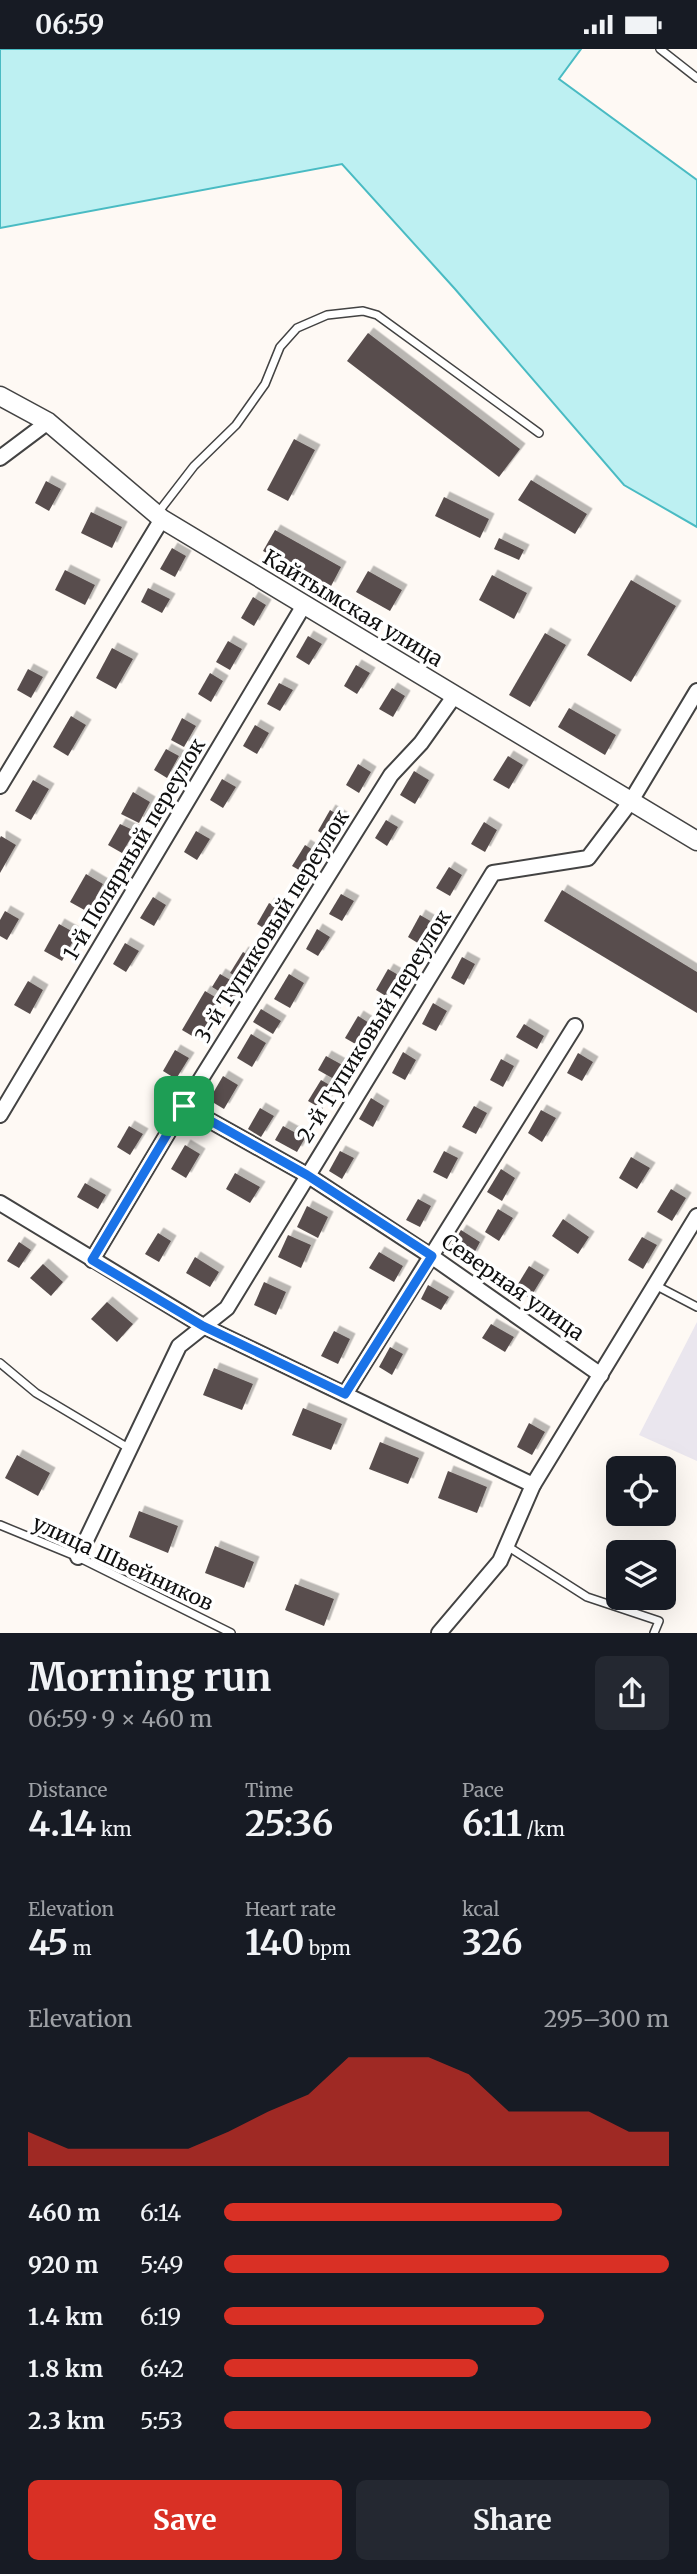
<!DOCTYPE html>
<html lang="en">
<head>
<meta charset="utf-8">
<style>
	body { margin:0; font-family:Merriweather,serif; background:#242831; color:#f1f3f6; height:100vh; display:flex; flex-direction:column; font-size:26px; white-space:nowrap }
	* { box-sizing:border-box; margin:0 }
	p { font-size:23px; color:#9ea1a6 }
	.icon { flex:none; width:38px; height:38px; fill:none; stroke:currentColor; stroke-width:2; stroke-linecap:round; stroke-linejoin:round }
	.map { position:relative; height:1584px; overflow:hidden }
	.side { display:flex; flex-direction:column; background:#171b24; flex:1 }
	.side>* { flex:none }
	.fabs { position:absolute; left:606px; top:1407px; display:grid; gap:14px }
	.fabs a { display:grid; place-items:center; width:70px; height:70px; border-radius:10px; background:#171b24; box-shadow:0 7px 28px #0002; font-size:35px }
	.pin { position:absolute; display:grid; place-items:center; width:60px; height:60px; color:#fff; margin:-30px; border-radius:14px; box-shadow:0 4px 10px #0006 }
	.round { display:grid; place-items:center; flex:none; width:74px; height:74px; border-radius:10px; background:#242831 }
	.head { display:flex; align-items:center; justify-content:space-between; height:119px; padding:0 28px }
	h1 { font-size:38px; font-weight:700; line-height:52px }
	.figures { display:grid; grid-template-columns:repeat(3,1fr); gap:10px; height:119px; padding:7px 28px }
	.figures div { display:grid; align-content:center }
	.figures b { font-size:35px; font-weight:700 }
	.figures small { font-size:19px; font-weight:400 }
	.figures p { font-size:19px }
	.chart { height:196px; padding:14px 28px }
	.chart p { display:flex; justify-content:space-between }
	.chart svg { width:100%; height:126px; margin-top:7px; fill:#d93025; opacity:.7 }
	.action { display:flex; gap:14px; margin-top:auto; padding:14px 28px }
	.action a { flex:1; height:80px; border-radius:10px; background:#d93025; color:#fff; font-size:28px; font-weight:700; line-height:80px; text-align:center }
	.action a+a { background:#242831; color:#f1f3f6 }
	ul { padding:0 28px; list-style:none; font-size:23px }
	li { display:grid; grid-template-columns:112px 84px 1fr; align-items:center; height:52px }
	li i { height:18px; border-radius:9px; background:#d93025 }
	.status { display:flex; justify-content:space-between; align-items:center; height:49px; padding:0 35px; background:#171b24; direction:ltr }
	.status svg { height:19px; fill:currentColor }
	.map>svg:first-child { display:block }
	.industrial { fill:#eae6ee }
	.water { fill:#bdf0f2; stroke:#49bbc3; stroke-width:2 }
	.building { fill:#584e4d; filter:url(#shadow) }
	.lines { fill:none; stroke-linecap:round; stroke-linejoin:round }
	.service-casing { stroke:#434343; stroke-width:10 }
	.minor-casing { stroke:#434343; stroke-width:18 }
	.tertiary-casing { stroke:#434343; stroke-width:21 }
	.service { stroke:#fff; stroke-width:7 }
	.minor { stroke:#fff; stroke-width:14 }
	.tertiary { stroke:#fff; stroke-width:18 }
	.route-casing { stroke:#fff; stroke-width:14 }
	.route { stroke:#1a73e8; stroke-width:9 }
	.labels { text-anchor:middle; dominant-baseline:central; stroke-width:7; stroke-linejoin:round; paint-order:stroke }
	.street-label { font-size:21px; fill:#101010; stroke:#fff }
</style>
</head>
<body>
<div class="status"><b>06:59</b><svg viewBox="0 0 49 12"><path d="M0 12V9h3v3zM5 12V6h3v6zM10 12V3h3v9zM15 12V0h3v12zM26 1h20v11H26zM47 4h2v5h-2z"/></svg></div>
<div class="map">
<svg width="697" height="1584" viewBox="0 0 697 1584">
	<defs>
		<filter id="shadow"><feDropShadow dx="5.5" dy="-5.5" stdDeviation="0" flood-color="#0004"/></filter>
	</defs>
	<rect width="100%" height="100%" fill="#fef9f4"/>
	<path class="industrial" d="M697 1273V1412L639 1386Z"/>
	<path class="water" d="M0 0H581L559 30 697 131V478L624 436 455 240 342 115 0 179Z"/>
	<g class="building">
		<path d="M368 284 520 400 499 428 347 312Z"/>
		<path d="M294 390 315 401 288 452 267 441Z"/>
		<path d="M531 431 587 465 575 485 518 451Z"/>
		<path d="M46 432 61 440 49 462 35 454Z"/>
		<path d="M444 448 489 470 480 489 435 467Z"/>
		<path d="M91 463 122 478 112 499 81 484Z"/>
		<path d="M275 481 341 518 330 539 263 502Z"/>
		<path d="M499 489 524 501 519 511 494 500Z"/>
		<path d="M172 499 186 507 175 528 160 520Z"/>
		<path d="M65 521 95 536 85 556 55 541Z"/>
		<path d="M368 522 402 541 390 562 356 543Z"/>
		<path d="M492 526 527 544 514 570 479 551Z"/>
		<path d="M631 531 676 557 631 633 587 606Z"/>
		<path d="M148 539 170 550 162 564 141 553Z"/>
		<path d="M253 548 266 556 254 577 241 569Z"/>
		<path d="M545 584 566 596 530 658 509 646Z"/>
		<path d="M308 587 322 595 309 616 296 608Z"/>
		<path d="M228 592 242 600 230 621 216 613Z"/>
		<path d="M112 599 133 610 116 640 96 629Z"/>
		<path d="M356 616 370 624 357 645 344 637Z"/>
		<path d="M28 620 43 628 31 649 17 641Z"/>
		<path d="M210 624 223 632 211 653 198 645Z"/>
		<path d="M279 634 293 641 280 662 267 655Z"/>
		<path d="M392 639 405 647 393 668 379 660Z"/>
		<path d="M569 659 616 686 605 706 558 678Z"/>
		<path d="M71 667 86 676 68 707 53 698Z"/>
		<path d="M182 669 196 677 184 698 171 691Z"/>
		<path d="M255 676 269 684 257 705 243 697Z"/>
		<path d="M166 700 179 707 167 729 154 721Z"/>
		<path d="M508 707 523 716 509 740 493 731Z"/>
		<path d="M358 715 371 723 359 744 346 736Z"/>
		<path d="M414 722 429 731 415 755 400 746Z"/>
		<path d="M222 730 236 738 223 759 210 751Z"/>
		<path d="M33 731 49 740 31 771 15 762Z"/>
		<path d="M133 743 150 753 139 774 121 765Z"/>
		<path d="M330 761 343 769 331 790 318 782Z"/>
		<path d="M386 771 398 778 387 797 375 789Z"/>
		<path d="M484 773 497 781 485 803 471 795Z"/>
		<path d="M120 775 135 782 122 804 108 796Z"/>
		<path d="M196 782 210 790 197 811 184 803Z"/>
		<path d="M1 787 16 796 0 824V789Z"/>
		<path d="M305 796 318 804 306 825 292 817Z"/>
		<path d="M449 818 462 826 450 847 436 839Z"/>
		<path d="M86 825 103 835 88 863 70 853Z"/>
		<path d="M562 841 697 923V964L544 872Z"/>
		<path d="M341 845 354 852 342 872 329 865Z"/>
		<path d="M153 848 166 856 154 877 140 869Z"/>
		<path d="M269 854 283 862 270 883 257 875Z"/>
		<path d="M5 862 19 870 7 891 0 887V871Z"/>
		<path d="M420 866 434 874 421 896 408 888Z"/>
		<path d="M59 875 77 885 62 912 44 902Z"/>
		<path d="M317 880 330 888 318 907 306 900Z"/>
		<path d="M125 894 139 902 126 923 113 915Z"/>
		<path d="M243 903 256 911 244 932 230 924Z"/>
		<path d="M462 908 475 915 464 936 451 929Z"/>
		<path d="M388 920 402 928 389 949 376 941Z"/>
		<path d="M220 925 241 937 233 951 212 938Z"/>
		<path d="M289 925 304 934 290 959 274 950Z"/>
		<path d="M28 932 43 941 30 965 14 956Z"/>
		<path d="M205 942 222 952 199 991 182 981Z"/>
		<path d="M433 954 447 962 436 982 422 975Z"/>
		<path d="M261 960 281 972 273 985 253 973Z"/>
		<path d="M358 967 371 975 359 997 345 989Z"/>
		<path d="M524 975 544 987 537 1000 516 988Z"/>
		<path d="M251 985 266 994 252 1018 237 1009Z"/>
		<path d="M175 1001 189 1009 176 1030 163 1022Z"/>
		<path d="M403 1003 416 1011 405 1031 392 1024Z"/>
		<path d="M578 1004 593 1013 582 1032 567 1024Z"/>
		<path d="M326 1007 348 1019 339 1033 318 1021Z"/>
		<path d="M501 1010 514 1017 503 1038 490 1031Z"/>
		<path d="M223 1027 238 1036 224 1060 209 1051Z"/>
		<path d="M321 1031 335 1039 322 1060 308 1052Z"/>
		<path d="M371 1049 384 1057 373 1078 359 1070Z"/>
		<path d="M474 1057 487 1064 476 1085 462 1078Z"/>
		<path d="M260 1059 274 1067 261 1088 248 1080Z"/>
		<path d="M541 1061 556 1069 542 1093 528 1084Z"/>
		<path d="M129 1077 143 1085 130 1106 117 1098Z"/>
		<path d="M283 1077 305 1089 297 1103 275 1091Z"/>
		<path d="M185 1096 200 1105 186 1129 171 1120Z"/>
		<path d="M340 1102 354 1109 342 1130 329 1122Z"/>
		<path d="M444 1102 458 1109 447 1130 433 1123Z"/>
		<path d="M631 1108 650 1119 637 1140 619 1129Z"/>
		<path d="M501 1120 515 1129 502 1152 487 1143Z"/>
		<path d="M235 1124 260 1138 250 1154 226 1140Z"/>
		<path d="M85 1134 106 1146 98 1160 77 1148Z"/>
		<path d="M671 1140 686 1149 672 1172 657 1163Z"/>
		<path d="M418 1150 431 1157 420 1178 406 1171Z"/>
		<path d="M307 1157 328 1168 318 1189 297 1178Z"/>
		<path d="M498 1160 513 1169 499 1192 485 1183Z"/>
		<path d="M563 1170 589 1188 578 1205 552 1187Z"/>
		<path d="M461 1181 480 1193 472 1208 452 1196Z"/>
		<path d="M158 1184 171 1192 159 1213 145 1205Z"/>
		<path d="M288 1186 311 1196 301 1219 278 1208Z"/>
		<path d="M642 1188 657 1196 643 1220 628 1211Z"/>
		<path d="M19 1193 31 1201 19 1219 7 1212Z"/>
		<path d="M379 1203 403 1217 394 1233 369 1219Z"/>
		<path d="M195 1208 219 1223 210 1238 186 1224Z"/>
		<path d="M43 1215 63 1233 51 1247 30 1229Z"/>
		<path d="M529 1217 544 1226 530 1249 515 1240Z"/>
		<path d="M264 1233 286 1243 276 1266 254 1256Z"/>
		<path d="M428 1236 449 1248 441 1261 421 1250Z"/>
		<path d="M107 1253 133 1275 117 1293 91 1270Z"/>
		<path d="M491 1275 514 1288 505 1303 482 1289Z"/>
		<path d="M334 1282 350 1290 338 1315 321 1307Z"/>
		<path d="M390 1298 403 1305 392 1326 379 1318Z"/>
		<path d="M214 1319 253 1335 242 1361 203 1346Z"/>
		<path d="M303 1359 342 1375 331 1401 292 1386Z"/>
		<path d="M529 1374 545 1383 532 1406 517 1398Z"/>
		<path d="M380 1393 419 1409 408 1435 369 1420Z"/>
		<path d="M17 1406 50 1424 38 1447 5 1429Z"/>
		<path d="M448 1422 487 1438 477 1464 438 1449Z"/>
		<path d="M139 1462 178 1477 168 1504 129 1488Z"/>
		<path d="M215 1497 254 1513 244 1539 205 1524Z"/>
		<path d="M295 1535 334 1550 324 1577 285 1561Z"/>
	</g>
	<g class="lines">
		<defs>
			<g id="service">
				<path d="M660 0 697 29"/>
				<path d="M157 465 194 417 236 376 265 335 280 298 297 279 327 266 363 262 377 266 539 384"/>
				<path d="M655 1236 697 1258"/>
				<path d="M0 1314 36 1344 130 1400"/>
				<path d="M0 1476 78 1508 231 1584"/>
				<path d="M507 1497 587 1548 659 1572 654 1584"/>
			</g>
			<g id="minor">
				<path d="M0 409 48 373"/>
				<path d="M0 737 162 470"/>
				<path d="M184 1057 307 1126 431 1207 601 1326"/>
				<path d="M0 1066 304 556"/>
				<path d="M0 1154 203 1277 533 1436"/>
				<path d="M92 1211 184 1057 391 726 421 694 455 646"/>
				<path d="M345 1345 575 977"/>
				<path d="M78 1508 179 1297 227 1259 493 824 588 809 631 752 697 642"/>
				<path d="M439 1584 500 1512 533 1436 697 1167"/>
			</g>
			<path id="tertiary" d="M0 347 48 373 162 470 697 792"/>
		</defs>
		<use href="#service" class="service-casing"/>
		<use href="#minor" class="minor-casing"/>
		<use href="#tertiary" class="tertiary-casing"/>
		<use href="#service" class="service"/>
		<use href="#minor" class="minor"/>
		<use href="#tertiary" class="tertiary"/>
	</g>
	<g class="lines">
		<defs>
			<path id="route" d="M184 1057 307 1126 432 1207 345 1345 203 1277 92 1211Z"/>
		</defs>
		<use href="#route" class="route-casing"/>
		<use href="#route" class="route"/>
	</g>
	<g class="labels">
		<g class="street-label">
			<text transform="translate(353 559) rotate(31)">Кайтымская улица</text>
			<text transform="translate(134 800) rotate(-59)">1-й Полярный переулок</text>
			<text transform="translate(272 877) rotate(-58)">3-й Тупиковый переулок</text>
			<text transform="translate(374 977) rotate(-58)">2-й Тупиковый переулок</text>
			<text transform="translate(513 1238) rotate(35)">Северная улица</text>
			<text transform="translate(123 1514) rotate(25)">улица Швейников</text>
		</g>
	</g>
</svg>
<div class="fabs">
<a><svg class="icon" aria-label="locate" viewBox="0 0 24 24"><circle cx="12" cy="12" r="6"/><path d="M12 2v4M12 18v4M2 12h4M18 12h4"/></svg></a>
<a><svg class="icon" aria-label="layers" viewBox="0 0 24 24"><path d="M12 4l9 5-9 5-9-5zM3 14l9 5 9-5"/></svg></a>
</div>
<div class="pin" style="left:184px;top:1057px;background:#1e9e55"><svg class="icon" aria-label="arrive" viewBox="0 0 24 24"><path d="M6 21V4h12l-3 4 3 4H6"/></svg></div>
</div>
<section class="side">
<div class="head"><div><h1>Morning run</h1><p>06:59 · 9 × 460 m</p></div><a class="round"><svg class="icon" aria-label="share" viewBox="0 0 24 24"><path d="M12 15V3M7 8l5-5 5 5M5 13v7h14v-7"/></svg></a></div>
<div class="figures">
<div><p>Distance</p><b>4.14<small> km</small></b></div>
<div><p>Time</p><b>25:36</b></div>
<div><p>Pace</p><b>6:11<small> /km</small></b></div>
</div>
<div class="figures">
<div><p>Elevation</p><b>45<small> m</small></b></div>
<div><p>Heart rate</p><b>140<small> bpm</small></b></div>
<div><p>kcal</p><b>326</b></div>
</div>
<div class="chart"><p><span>Elevation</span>295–300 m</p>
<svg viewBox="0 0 160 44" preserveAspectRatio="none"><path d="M0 44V32L10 38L20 38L30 38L40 38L50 32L60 25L70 19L80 6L90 6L100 6L110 12L120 25L130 25L140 25L150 32L160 32V44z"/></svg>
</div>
<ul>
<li><b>460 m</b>6:14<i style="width:76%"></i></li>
<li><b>920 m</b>5:49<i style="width:100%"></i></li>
<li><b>1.4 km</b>6:19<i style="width:72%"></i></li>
<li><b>1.8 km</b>6:42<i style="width:57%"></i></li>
<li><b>2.3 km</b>5:53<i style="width:96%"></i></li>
</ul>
<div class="action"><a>Save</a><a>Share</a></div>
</section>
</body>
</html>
